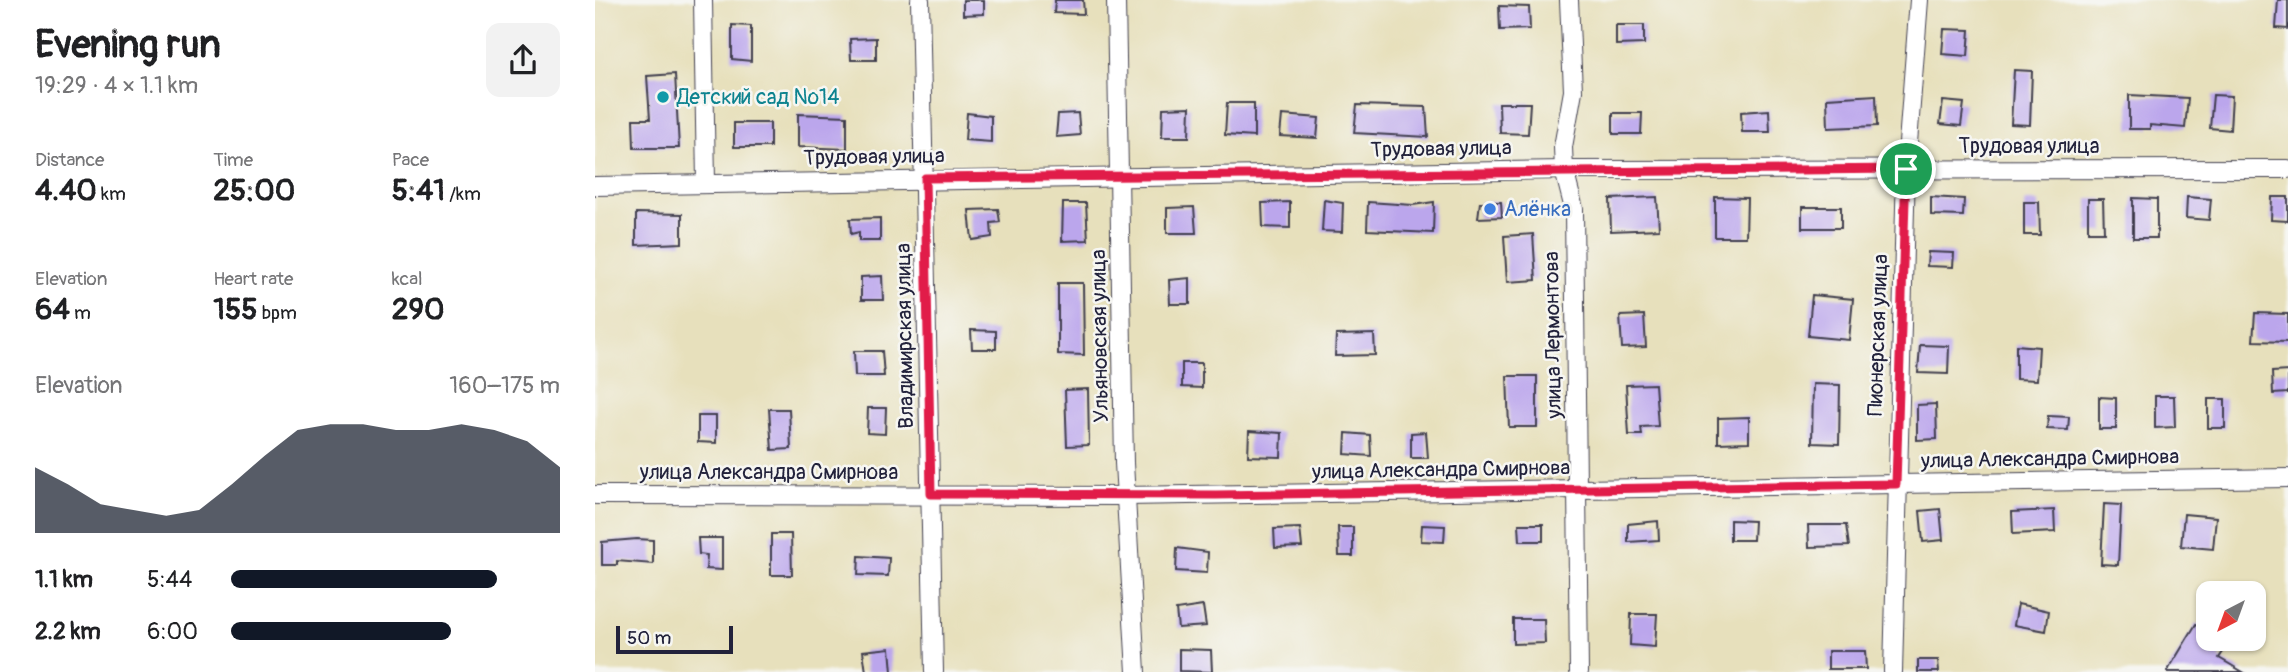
<!DOCTYPE html>
<html lang="en">
<head>
<meta charset="utf-8">
<style>
	body { margin:0; font-family:Pangolin,sans-serif; background:#f2f2f2; color:#202124; height:100vh; display:flex; flex-direction:column; font-size:26px; white-space:nowrap }
	* { box-sizing:border-box; margin:0 }
	p { font-size:23px; color:#757577 }
	.icon { flex:none; width:38px; height:38px; fill:none; stroke:currentColor; stroke-width:2; stroke-linecap:round; stroke-linejoin:round }
	.map { position:relative; flex:1; overflow:hidden }
	.drawer { display:flex; flex-direction:column; background:#fff; width:595px }
	.drawer>* { flex:none }
	.needle { width:46px; rotate:221deg }
	.tools { position:absolute; left:1601px; top:581px; display:grid; gap:14px }
	.tools a { display:grid; place-items:center; width:70px; height:70px; border-radius:14px; background:#fff; box-shadow:0 2px 5px #0004; font-size:35px }
	.scale { position:absolute; left:21px; bottom:18px; width:117px; box-sizing:border-box; padding-left:7px; border:4px solid #22223b; border-top:0; font-size:19px; line-height:24px; white-space:nowrap; color:#22223b; -webkit-text-stroke:5px #f6f6f2; paint-order:stroke }
	.pin { position:absolute; display:grid; place-items:center; width:60px; height:60px; color:#fff; margin:-30px; border:4px solid #fff; border-radius:50%; box-shadow:0 2px 7px #0007 }
	.round { display:grid; place-items:center; flex:none; width:74px; height:74px; border-radius:14px; background:#f2f2f2 }
	.head { display:flex; align-items:center; justify-content:space-between; height:119px; padding:0 35px }
	h1 { font-size:38px; font-weight:800; line-height:52px }
	.metrics { display:grid; grid-template-columns:repeat(3,1fr); gap:10px; height:119px; padding:7px 35px }
	.metrics div { display:grid; align-content:center }
	.metrics b { font-size:30px; font-weight:800 }
	.metrics small { font-size:19px; font-weight:400 }
	.metrics p { font-size:19px }
	.chart { height:196px; padding:14px 35px }
	.chart p { display:flex; justify-content:space-between }
	.chart svg { width:100%; height:126px; margin-top:7px; fill:#111827; opacity:.7 }
	ul { padding:0 35px; list-style:none; font-size:23px }
	li { display:grid; grid-template-columns:112px 84px 1fr; align-items:center; height:52px }
	li i { height:18px; border-radius:9px; background:#111827 }
	main { display:flex; flex:1; min-height:0 }
	.map>svg:first-child { display:block }
	.building { fill:#bba6ec }
	.lines { fill:none; stroke-linecap:round; stroke-linejoin:round }
	.minor-casing { stroke:#403e4e; stroke-width:20 }
	.minor { stroke:#fff; stroke-width:18 }
	.route-casing { stroke:#fff; stroke-width:14 }
	.route { stroke:#e11d48; stroke-width:9 }
	.culture-dot { fill:#0f9aa8; stroke:#f6f6f2; stroke-width:2.5 }
	.shop-dot { fill:#3f7fe0; stroke:#f6f6f2; stroke-width:2.5 }
	.labels { text-anchor:middle; dominant-baseline:central; stroke-width:5; stroke-linejoin:round; paint-order:stroke }
	.culture-label { font-size:21px; fill:#0d838f; stroke:#f6f6f2; text-anchor:start }
	.street-label { font-size:21px; fill:#22223b; stroke:#f6f6f2 }
	.shop-label { font-size:21px; fill:#366cbe; stroke:#f6f6f2; text-anchor:start }
</style>
</head>
<body>
<main>
<section class="drawer">
<div class="head"><div><h1>Evening run</h1><p>19:29 · 4 × 1.1 km</p></div><a class="round"><svg class="icon" aria-label="share" viewBox="0 0 24 24"><path d="M12 15V3M7 8l5-5 5 5M5 13v7h14v-7"/></svg></a></div>
<div class="metrics">
<div><p>Distance</p><b>4.40<small> km</small></b></div>
<div><p>Time</p><b>25:00</b></div>
<div><p>Pace</p><b>5:41<small> /km</small></b></div>
</div>
<div class="metrics">
<div><p>Elevation</p><b>64<small> m</small></b></div>
<div><p>Heart rate</p><b>155<small> bpm</small></b></div>
<div><p>kcal</p><b>290</b></div>
</div>
<div class="chart"><p><span>Elevation</span>160–175 m</p>
<svg viewBox="0 0 160 44" preserveAspectRatio="none"><path d="M0 44V21L10 27L20 34L30 36L40 38L50 36L60 27L70 17L80 8L90 6L100 6L110 8L120 8L130 6L140 8L150 12L160 21V44z"/></svg>
</div>
<ul>
<li><b>1.1 km</b>5:44<i style="width:81%"></i></li>
<li><b>2.2 km</b>6:00<i style="width:67%"></i></li>
</ul>
</section>
<div class="map">
<svg width="1693" height="672" viewBox="0 0 1693 672">
	<rect width="100%" height="100%" fill="#f6f6f2"/>
	<filter id="ink" filterUnits="userSpaceOnUse"><feTurbulence type="fractalNoise" baseFrequency=".0143" numOctaves="2"/><feDisplacementMap in="SourceGraphic" scale="14" xChannelSelector="R" yChannelSelector="G"/><feConvolveMatrix kernelMatrix="1 2 1 2 8 2 1 2 1" color-interpolation-filters="sRGB"/></filter>
	<filter id="wash" filterUnits="userSpaceOnUse"><feTurbulence type="fractalNoise" baseFrequency=".00686" numOctaves="4" result="noise"/><feDisplacementMap in="SourceGraphic" scale="28" xChannelSelector="R" yChannelSelector="G"/><feGaussianBlur stdDeviation="1.57" result="paint"/><feColorMatrix in="noise" values="0 0 0 0 0 0 0 0 0 0 0 0 0 0 0 0 0 1.4 0 .05"/><feComposite in="paint" operator="in"/></filter>
	<g filter="url(#wash)">
		<rect width="100%" height="100%" fill="#e7e0bc"/>
		<g id="blocks">
			<g class="building">
				<path d="M368 0H389V14L368 15Z"/>
				<path d="M460 0H488L489 14 459 13Z"/>
				<path d="M1683 0H1693V29L1681 28Z"/>
				<path d="M904 6 934 7 935 29 905 30Z"/>
				<path d="M137 25 156 26V61L137 59Z"/>
				<path d="M1021 25H1049V44L1021 45Z"/>
				<path d="M1349 29 1375 30 1373 56 1347 54Z"/>
				<path d="M281 38V60H256L255 39Z"/>
				<path d="M1419 70 1437 71 1435 125 1416 124Z"/>
				<path d="M80 74 84 148H39L38 119H55L52 76Z"/>
				<path d="M1281 95 1282 126 1233 128 1232 98Z"/>
				<path d="M1534 95 1593 98 1590 128 1555 125V129H1534Z"/>
				<path d="M1618 95 1637 96 1635 130 1615 128Z"/>
				<path d="M1348 101 1369 103 1366 126 1345 124Z"/>
				<path d="M632 103H659V137L630 135Z"/>
				<path d="M904 103H935L933 134 905 133Z"/>
				<path d="M762 105 831 107 833 137 759 133Z"/>
				<path d="M595 107 594 137H567L568 108Z"/>
				<path d="M1174 110 1175 132H1147L1146 112Z"/>
				<path d="M372 113 396 116V142L370 140Z"/>
				<path d="M483 113 485 135 461 137 463 114Z"/>
				<path d="M1018 113H1047L1046 134H1018Z"/>
				<path d="M203 114 252 116V149L203 147Z"/>
				<path d="M687 115 724 118 722 138 685 136Z"/>
				<rect x="139" y="123" width="36" height="24"/>
				<path d="M1062 197 1064 229 1016 231 1015 199Z"/>
				<path d="M1120 197 1152 198 1151 237H1120Z"/>
				<path d="M1336 197 1369 199 1368 216 1336 215Z"/>
				<path d="M1592 197 1616 199 1614 220 1591 218Z"/>
				<path d="M1677 197H1693V221L1676 220Z"/>
				<path d="M1538 198 1562 199V238H1538Z"/>
				<path d="M1493 199H1508L1509 232H1493Z"/>
				<path d="M729 200 748 203 747 232 727 231Z"/>
				<path d="M695 202V228L668 227 667 203Z"/>
				<path d="M773 202 818 205 839 202 838 233 772 230Z"/>
				<path d="M885 202H906L907 217 883 218Z"/>
				<path d="M1429 202H1444L1445 235H1429Z"/>
				<path d="M468 203H491L493 240 467 241Z"/>
				<path d="M599 207 601 233H572V208Z"/>
				<rect x="1207" y="207" width="39" height="21"/>
				<path d="M403 209 405 222 396 223 397 237 377 240 374 210Z"/>
				<path d="M41 213 87 214V243L41 245Z"/>
				<path d="M285 218V241H264V232L256 234 255 219Z"/>
				<path d="M938 234 941 280 912 282 909 236Z"/>
				<path d="M1333 252 1359 253 1358 267 1332 266Z"/>
				<path d="M287 276 288 300H266V277Z"/>
				<path d="M595 278V304H575L574 280Z"/>
				<path d="M463 283H488L489 355 463 354Z"/>
				<path d="M1217 295 1258 299 1254 340 1213 336Z"/>
				<path d="M1660 313 1693 314V342L1658 341Z"/>
				<path d="M1049 315 1051 347 1027 348 1025 316Z"/>
				<path d="M376 330 401 331V349H377Z"/>
				<path d="M779 334 780 355 740 356 741 335Z"/>
				<path d="M1325 345 1354 346 1353 374 1323 373Z"/>
				<path d="M1421 345 1444 347 1442 380 1421 379Z"/>
				<path d="M259 351H287L289 376H260Z"/>
				<path d="M587 363H607V388L587 387Z"/>
				<path d="M1693 371V393L1678 394 1677 372Z"/>
				<path d="M912 376H942V427H914Z"/>
				<path d="M1060 384 1063 426 1046 427 1047 435H1034L1031 385Z"/>
				<path d="M1218 384 1245 385 1244 444 1217 443Z"/>
				<path d="M493 389 494 445 472 446 470 390Z"/>
				<path d="M1560 396H1579L1580 427 1560 428Z"/>
				<path d="M1504 397 1521 398V429H1504Z"/>
				<rect x="1613" y="399" width="17" height="29"/>
				<path d="M1341 404 1342 439 1322 440V405Z"/>
				<path d="M273 408H291L290 434 272 433Z"/>
				<path d="M174 409H194L196 449 177 450Z"/>
				<path d="M103 416H121V443L103 442Z"/>
				<path d="M1453 416 1474 417 1473 430 1452 429Z"/>
				<path d="M1154 417V442L1123 443V418Z"/>
				<path d="M654 431 687 433 686 457 653 456Z"/>
				<path d="M831 432 833 458H816V433Z"/>
				<path d="M751 433 775 435 776 456 750 454Z"/>
				<path d="M1509 504 1526 505 1523 565 1506 564Z"/>
				<path d="M1345 509 1348 540 1328 542 1325 511Z"/>
				<path d="M1459 510 1460 532 1418 534 1417 512Z"/>
				<path d="M1589 514 1621 517 1618 549 1586 546Z"/>
				<path d="M1135 520 1159 521 1158 540H1135Z"/>
				<path d="M1063 521 1064 540 1033 542V524Z"/>
				<path d="M924 524H948V541H925Z"/>
				<path d="M827 525 850 526 849 542 826 541Z"/>
				<path d="M1213 525H1251L1254 546 1214 547Z"/>
				<path d="M743 527H758V556H744Z"/>
				<path d="M705 528 707 547 680 548 679 529Z"/>
				<path d="M176 534H196L197 575H176Z"/>
				<path d="M103 538H127V570L111 569 112 555 104 554Z"/>
				<path d="M42 539 58 540V564L22 561V565H7V542Z"/>
				<path d="M582 548 613 552 612 573 581 571Z"/>
				<path d="M264 556 294 558 293 576 263 575Z"/>
				<path d="M1423 604 1454 611 1451 631 1419 625Z"/>
				<path d="M608 606 611 626 583 628 581 610Z"/>
				<path d="M1036 614H1062L1060 647 1035 645Z"/>
				<path d="M918 619H949L950 643 918 644Z"/>
				<path d="M1601 624 1614 631V639H1627L1634 643 1624 658 1648 672H1572Z"/>
				<path d="M295 648 297 672H271L268 651Z"/>
				<path d="M584 649 616 650 617 672 584 671Z"/>
				<path d="M1233 651H1270L1271 669H1233Z"/>
				<path d="M1323 660H1343L1344 672H1323Z"/>
			</g>
		</g>
	</g>
	<g filter="url(#ink)">
		<use href="#blocks" fill-opacity="0" stroke="#403e4e" stroke-width="2"/>
		<g class="lines">
			<defs>
				<g id="minor">
					<path d="M108 0 111 183"/>
					<path d="M325 0 339 672"/>
					<path d="M521 0 529 463 541 672"/>
					<path d="M974 0 978 91 968 147 969 170 979 209 984 672"/>
					<path d="M0 186 969 170 1693 169"/>
					<path d="M0 495 531 496 1693 478"/>
					<path d="M1298 672 1311 169 1324 0"/>
				</g>
			</defs>
			<use href="#minor" class="minor-casing"/>
			<use href="#minor" class="minor"/>
		</g>
	</g>
	<g class="lines" filter="url(#ink)">
		<defs>
			<path id="route" d="M1311 169 1301 484 621 495 336 494 330 178Z"/>
		</defs>
		<use href="#route" class="route-casing"/>
		<use href="#route" class="route"/>
	</g>
	<circle class="culture-dot" cx="68" cy="97" r="7"/>
	<circle class="shop-dot" cx="895" cy="209" r="7"/>
	<g class="labels">
		<g class="culture-label">
			<text x="82" y="97">Детский сад №14</text>
		</g>
		<g class="street-label">
			<text x="1434" y="146">Трудовая улица</text>
			<text transform="translate(846 149) rotate(-1)">Трудовая улица</text>
			<text transform="translate(279 157) rotate(-1)">Трудовая улица</text>
			<text transform="translate(958 335) rotate(-91)">улица Лермонтова</text>
			<text transform="translate(1283 335) rotate(-88)">Пионерская улица</text>
			<text transform="translate(310 336) rotate(-91)">Владимирская улица</text>
			<text transform="translate(505 336) rotate(-91)">Ульяновская улица</text>
			<text transform="translate(1455 459) rotate(-1)">улица Александра Смирнова</text>
			<text transform="translate(846 470) rotate(-1)">улица Александра Смирнова</text>
			<text x="174" y="472">улица Александра Смирнова</text>
		</g>
		<g class="shop-label">
			<text x="909" y="209">Алёнка</text>
		</g>
	</g>
</svg>
<div class="tools">
<a><svg class="needle" viewBox="-14 -14 28 28"><path d="M0-13l5 13h-10z" fill="#e53935"/><path d="M0 13l5-13h-10z" fill="#757577"/></svg></a>
</div>
<div class="scale">50 m</div>
<div class="pin" style="left:1311px;top:169px;background:#1e9e55"><svg class="icon" aria-label="arrive" viewBox="0 0 24 24"><path d="M6 21V4h12l-3 4 3 4H6"/></svg></div>
</div>
</main>
</body>
</html>
